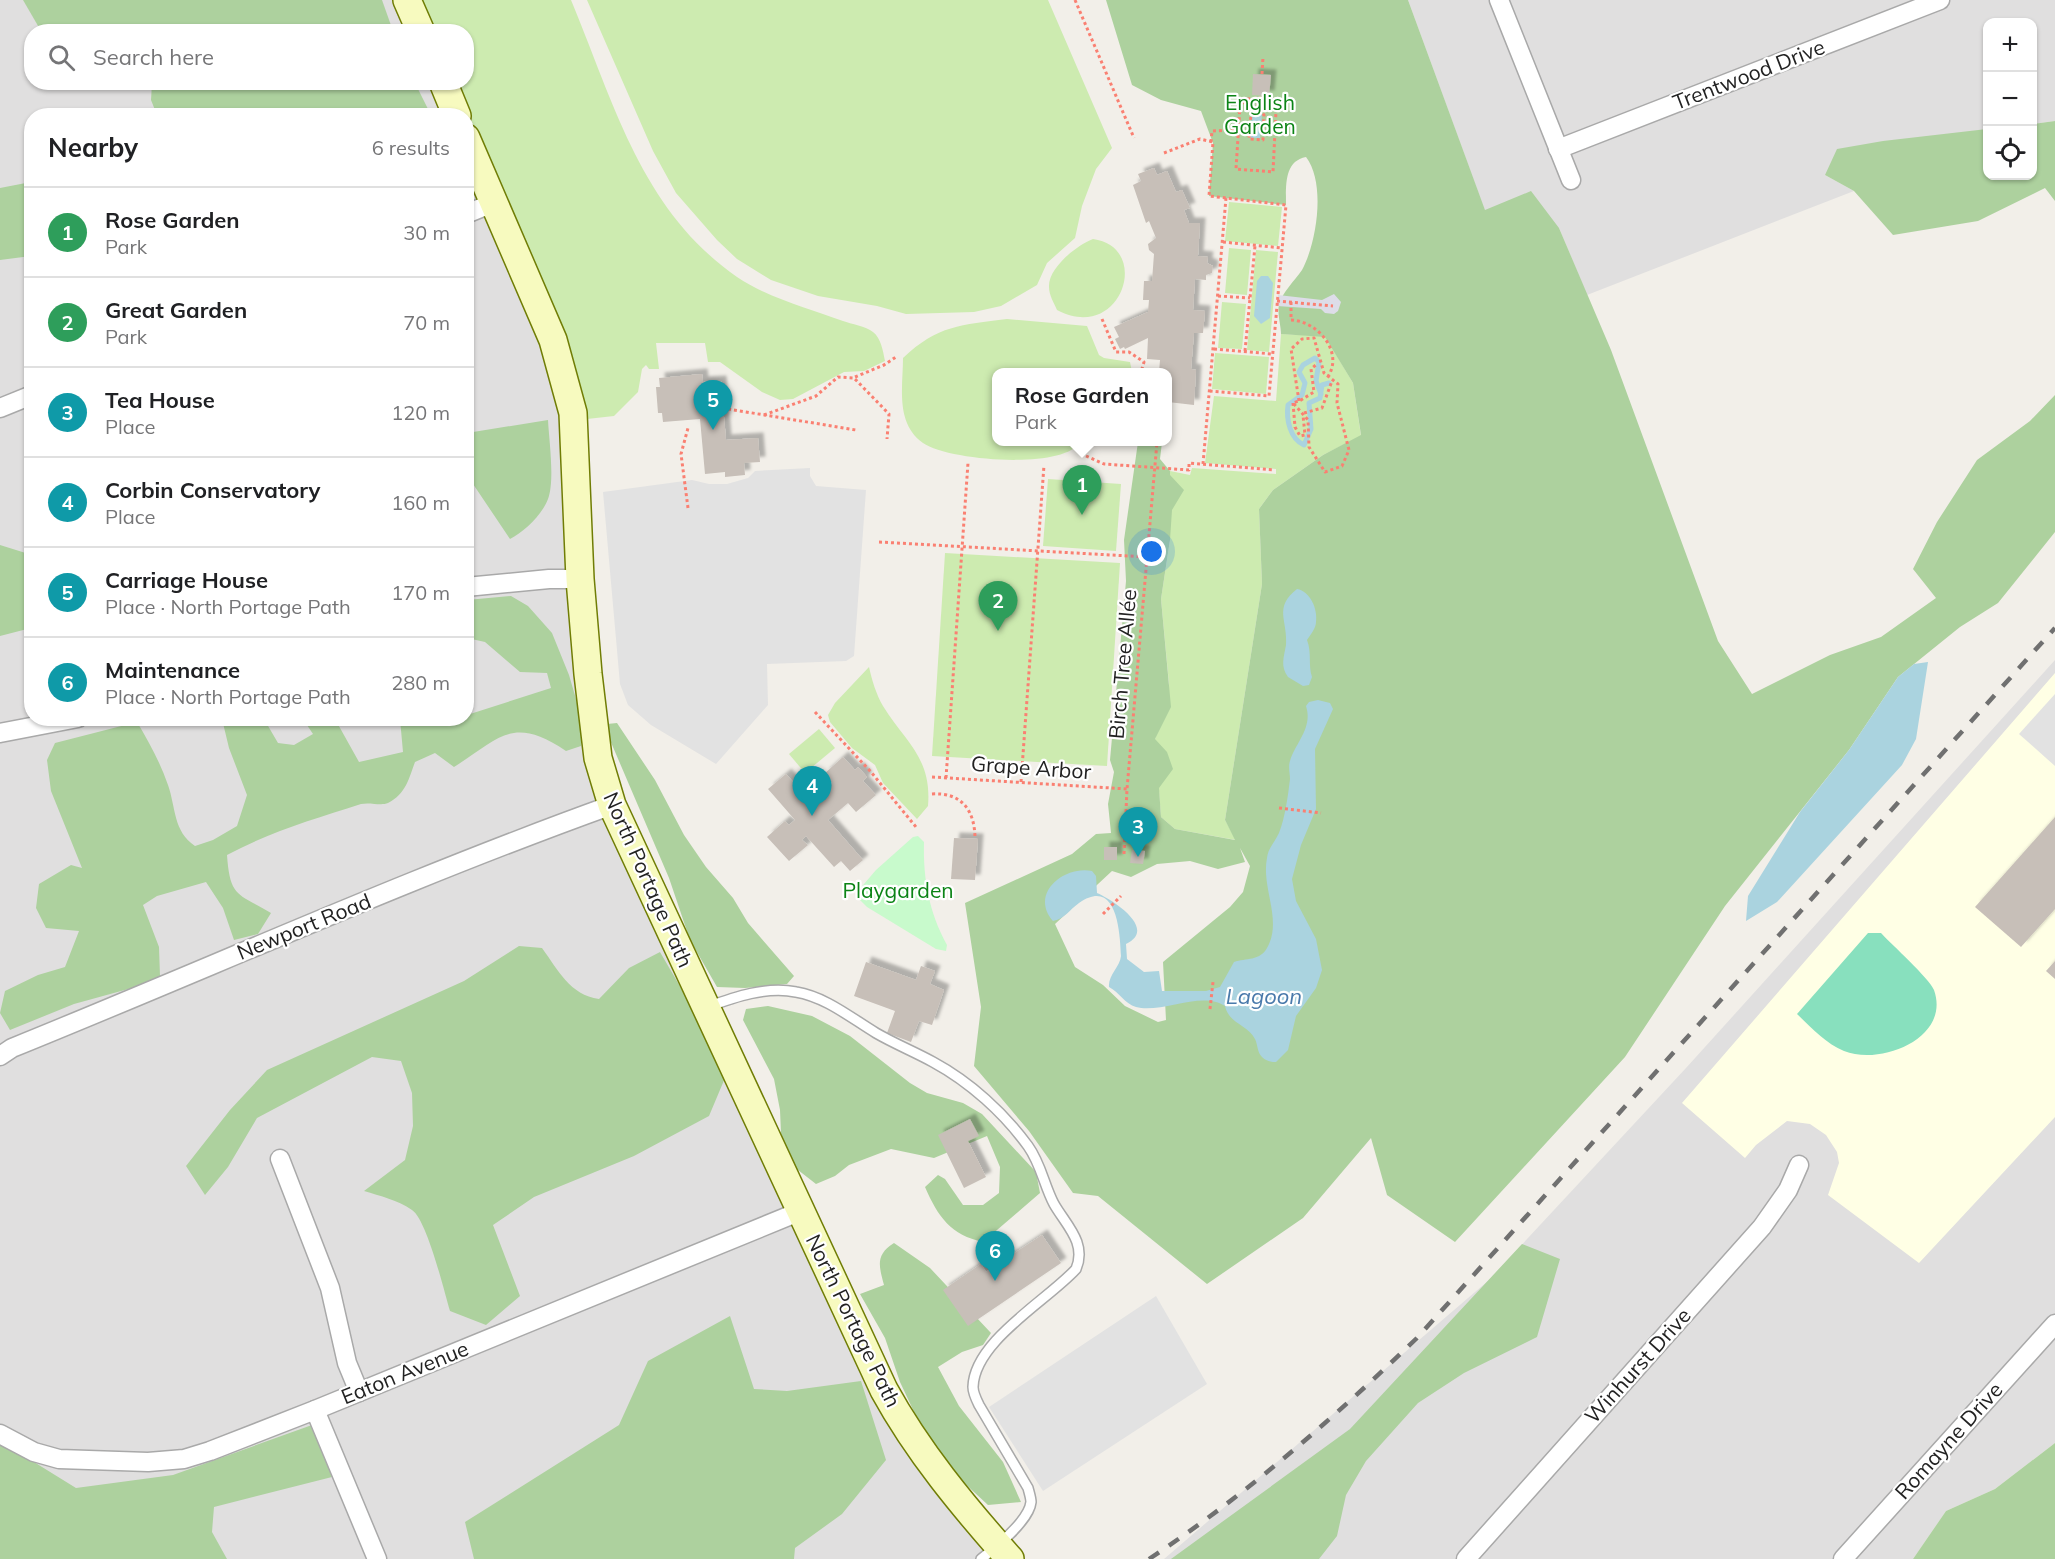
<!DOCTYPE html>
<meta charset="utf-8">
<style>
:root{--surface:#fff;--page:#f6f6f6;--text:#202124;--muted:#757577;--line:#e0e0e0;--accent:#d40000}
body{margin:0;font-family:Mulish,sans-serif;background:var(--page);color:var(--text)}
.controls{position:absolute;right:18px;top:18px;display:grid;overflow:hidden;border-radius:12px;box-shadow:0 2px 4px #0004}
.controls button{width:54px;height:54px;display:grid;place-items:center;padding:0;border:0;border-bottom:2px solid var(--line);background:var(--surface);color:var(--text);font:30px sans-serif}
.you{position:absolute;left:1152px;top:552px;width:21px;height:21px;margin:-15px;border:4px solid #fff;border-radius:50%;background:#1a73e8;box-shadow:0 0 0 9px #1a73e833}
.badge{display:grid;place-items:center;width:39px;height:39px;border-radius:50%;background:var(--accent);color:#fff;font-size:20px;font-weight:700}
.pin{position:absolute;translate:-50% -50px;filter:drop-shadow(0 2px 3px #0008)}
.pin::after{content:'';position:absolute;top:32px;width:21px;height:18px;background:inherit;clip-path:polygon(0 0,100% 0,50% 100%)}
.popup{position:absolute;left:992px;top:368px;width:180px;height:78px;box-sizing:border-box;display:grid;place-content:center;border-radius:12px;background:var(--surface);filter:drop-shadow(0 2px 4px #0005);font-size:20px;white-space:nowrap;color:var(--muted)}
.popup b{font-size:22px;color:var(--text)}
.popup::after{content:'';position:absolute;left:50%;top:100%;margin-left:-12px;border:12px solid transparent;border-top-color:var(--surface)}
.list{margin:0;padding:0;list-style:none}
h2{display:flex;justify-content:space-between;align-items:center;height:78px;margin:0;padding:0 24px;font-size:26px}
h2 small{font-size:20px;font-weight:400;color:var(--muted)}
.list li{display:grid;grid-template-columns:39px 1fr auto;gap:18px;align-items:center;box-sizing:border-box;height:90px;padding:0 24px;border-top:2px solid var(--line)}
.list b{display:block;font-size:22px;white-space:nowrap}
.list p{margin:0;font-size:20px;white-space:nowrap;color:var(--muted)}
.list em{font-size:20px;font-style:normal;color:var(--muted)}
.icon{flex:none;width:33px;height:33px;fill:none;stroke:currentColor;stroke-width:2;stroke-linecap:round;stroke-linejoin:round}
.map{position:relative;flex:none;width:2055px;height:1559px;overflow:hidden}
.search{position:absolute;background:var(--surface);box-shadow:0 2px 4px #0004;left:24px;top:24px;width:450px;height:66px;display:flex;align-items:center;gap:15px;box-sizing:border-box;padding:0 21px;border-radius:24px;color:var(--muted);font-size:22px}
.panel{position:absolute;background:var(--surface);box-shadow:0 2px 4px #0004;left:24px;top:108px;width:450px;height:618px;border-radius:24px}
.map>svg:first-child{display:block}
.residential{fill:#e0dfdf}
.education{fill:#ffffe5}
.grass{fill:#cdebb0}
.forest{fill:#add19e;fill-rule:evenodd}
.park{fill:#c8facc}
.pitch{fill:#88e0be}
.parking{fill:#e2e2e2}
.plaza{fill:#dddde8}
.water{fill:#aad3df}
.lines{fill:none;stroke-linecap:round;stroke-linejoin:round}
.stream{stroke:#aad3df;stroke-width:5}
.building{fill:#c7bfb8;filter:url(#shadow)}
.lane-casing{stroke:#a9a9a9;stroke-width:12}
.street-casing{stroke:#a9a9a9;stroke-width:21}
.secondary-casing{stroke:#707d05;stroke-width:30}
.path{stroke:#fa8072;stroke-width:3;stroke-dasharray:3 3;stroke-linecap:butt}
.lane{stroke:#fff;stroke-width:9}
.street{stroke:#fff;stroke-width:18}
.secondary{stroke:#f7fabf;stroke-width:27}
.rail{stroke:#707070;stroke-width:4.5;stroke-dasharray:12 12;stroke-linecap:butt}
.labels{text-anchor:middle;stroke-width:4.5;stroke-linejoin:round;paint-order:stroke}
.street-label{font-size:21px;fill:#222;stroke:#fff}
.park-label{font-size:21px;fill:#0c8416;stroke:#fff}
.water-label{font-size:22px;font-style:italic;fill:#4a7aab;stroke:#fff}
</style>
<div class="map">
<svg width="2055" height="1559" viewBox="0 0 2055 1559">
<defs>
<filter id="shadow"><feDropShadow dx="5.5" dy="-5.5" stdDeviation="1.5" flood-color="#0004"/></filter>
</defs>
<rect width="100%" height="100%" fill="#f2efe9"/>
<g class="residential">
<polygon points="0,0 407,0 421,31 32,32 32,82 443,83 457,115 32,116 32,718 466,718 467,138 553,340 598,758 856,1331 1010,1559 0,1559"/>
<polygon points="1408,0 2055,0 2055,121 2033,124 2032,22 1988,22 1987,130 1825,175 1854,191 1587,295 1559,228 1485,211"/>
<polygon points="2055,660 2055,1443 1995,1489 1946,1511 1913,1559 1164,1559 1489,1280 1686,1068"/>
</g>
<polygon class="education" points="2055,673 2055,1117 1919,1263 1828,1195 1839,1163 1837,1152 1826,1135 1810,1124 1787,1121 1756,1145 1745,1158 1682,1103"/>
<g class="grass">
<path d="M421,0H571C614,103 641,210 737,277C766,297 810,309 843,321C851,324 866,326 873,332C881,338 883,351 885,361L864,371L844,372L793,399L780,400L762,392L720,362H708L705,343H656L659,369H649L646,365L642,369L638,392L614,416L587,419L577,380L456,83L466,82V32L434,31Z"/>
<polygon points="587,0 1048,0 1112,148 1096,169 1082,206 1075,238 1047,263 1037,285 1001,306 974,312 906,314 877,306 818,296 771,280 737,259 717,240 676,193 653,151"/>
<polygon points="1229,202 1282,207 1278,246 1225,241"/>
<path d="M1093,239C1153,247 1121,344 1057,310C1054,303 1049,295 1049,287C1048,268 1077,245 1093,239Z"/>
<polygon points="1229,248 1251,250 1247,295 1225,293"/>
<polygon points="1256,250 1278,252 1269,352 1247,350"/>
<polygon points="1222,302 1246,304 1242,349 1218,348"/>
<path d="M1007,319L1087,326L1099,355L1104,358L1130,362L1132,372H996V442H1080C1064,470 949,461 923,443C895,423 903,387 903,358C938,325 961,325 1007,319Z"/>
<polygon points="1281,334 1325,336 1353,383 1361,436 1323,455 1273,490 1259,509 1262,584 1225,820 1236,840 1175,829 1161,817 1155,739 1169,684 1161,599 1170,540 1170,471 1190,475 1192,468 1276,474 1276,469 1205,463 1214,396 1276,401"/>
<polygon points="1215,353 1269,357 1266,394 1212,389"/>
<polygon points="1048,479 1121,484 1116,551 1043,546"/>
<polygon points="945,553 1120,563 1107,766 932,756"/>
<path d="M869,667C872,680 876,694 883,706C906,743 932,758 928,806L917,819L883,783L875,765L852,748L830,722L828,715L835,703Z"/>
<polygon points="819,729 835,748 805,773 789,754"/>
</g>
<g class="forest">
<polygon points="23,0 382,0 393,31 41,31"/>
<path d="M1106,0H1408L1485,210L1531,191L1559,228L1611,350L1718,641L1752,694L1830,655L1881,637L1936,598L1913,569L1937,522L1977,460L2030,421L2055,395V532L1998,603L1960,627L1898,677L1849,750L1725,906L1625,1057L1455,1242L1387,1195L1371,1138L1303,1218L1207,1284L1098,1196L1073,1193L1029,1131L974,1066L981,1007L965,903L1072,854L1096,834L1111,833L1108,804L1114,772L1110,760L1126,581L1124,540L1138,442H1162L1160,459L1170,471V475L1184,490L1172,510L1170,540L1161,599L1171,707L1155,739L1167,752L1173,769L1159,788L1161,817L1175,829L1235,840L1225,820L1262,584L1259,509L1273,490L1323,455L1361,435L1353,383L1325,337L1281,334C1281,326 1277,313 1279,305C1281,294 1295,280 1302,270C1317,242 1326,183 1306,157C1284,161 1286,186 1286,205L1209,196L1213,143L1201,111L1161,100L1132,85ZM1240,848L1250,866L1243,892L1230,907L1163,962L1166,1020L1158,1022L1125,1006L1103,985L1075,967L1055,924L1112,871L1131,877L1157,864L1190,861L1218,869L1245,862Z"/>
<polygon points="152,83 415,83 431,115 172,115 155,110 151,100"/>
<polygon points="2055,121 2055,201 2045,188 1978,221 1893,235 1854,191 1825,175 1837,149 1883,141 1987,129 1988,176 2032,176 2033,124"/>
<polygon points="31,182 31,256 0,260 0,188"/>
<path d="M548,420C549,440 555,480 548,499C542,515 524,532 510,539L471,481H467V433Z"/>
<polygon points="0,545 32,555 31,628 0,636"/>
<path d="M511,596L528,606L552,633L569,675L583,723L581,746L566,751C512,715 500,738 454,767L435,753L415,762C409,778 406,794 388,803C381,806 370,802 361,804C314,819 270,832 227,855C230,897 237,893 271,913L258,934L234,940L223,908L206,882L157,896L143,905L159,947L160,976L132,988L74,1004L10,1030L0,1013L5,991L38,975L65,967L79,931L46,928L36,908L39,884L71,865L82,868L51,791L47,760L55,743L137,722C149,742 160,762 168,785C176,808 173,831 195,846L213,840L237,826L247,795L229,748L222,719H264L278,743L294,745L313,734L303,719H335L359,762L403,752L400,719H438L448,721L466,718L467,715L551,688L547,673L520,672L485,642L467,638V600Z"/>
<polygon points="617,723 655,780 684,835 706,867 733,898 748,923 794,976 787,984 745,988 717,987 690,940 669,878 610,740 607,724"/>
<path d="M519,946L542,948C558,970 570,995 599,999L629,968L660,952L681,988L725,1078L709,1116L634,1156L534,1197L493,1225L520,1296L486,1325L450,1311C444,1291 427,1220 412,1210C398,1200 380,1196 364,1191L405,1160L413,1126L412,1093L401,1061L372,1057L257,1118L228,1167L205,1195L186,1166L230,1110L267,1070L464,981Z"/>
<path d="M768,1006L812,1016L850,1036L910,1083L927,1093L963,1103L982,1114L1036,1172L1040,1193L983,1242C951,1235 938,1217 925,1187L938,1175L945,1179L963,1205H983L999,1193L1000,1167L987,1136L934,1158L891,1149L849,1165L835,1176L816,1184L789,1163L781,1133L780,1110L774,1079L743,1020L746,1009Z"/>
<path d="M894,1243L930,1268L991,1333L983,1345L962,1352L938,1367L959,1406L1003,1462L1021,1502L988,1505L947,1467L915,1414L900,1382L885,1338L860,1294L884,1285C879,1266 875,1255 894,1243Z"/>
<polygon points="1522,1244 1560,1259 1537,1337 1464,1373 1418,1403 1366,1461 1346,1495 1337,1536 1319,1559 1171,1559 1350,1429"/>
<polygon points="730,1316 754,1389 787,1391 861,1381 886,1460 842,1514 795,1548 794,1559 474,1559 465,1522 619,1425 648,1361"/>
<polygon points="312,1425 332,1477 214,1507 212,1532 227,1559 0,1559 0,1441 76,1488 173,1475"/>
<polygon points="2055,1443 2055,1559 1913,1559 1946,1511 1995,1489"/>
</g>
<path class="park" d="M918,836L924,842C923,879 929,912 947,945L946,951L936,949L867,907L859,899L858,891L876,870L913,837Z"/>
<path class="pitch" d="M1868,933H1881C1892,945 1929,978 1934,990C1951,1038 1881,1066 1844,1051C1826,1044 1811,1027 1797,1014Z"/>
<g class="parking">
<polygon points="810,468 810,476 816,486 866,490 854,656 846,661 767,664 768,705 716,764 651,725 628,705 620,684 603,492 692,480 709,484 727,484 748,478 755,471"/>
<polygon points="2055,694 2055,766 2019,734"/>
<polygon points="1156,1296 1207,1384 1043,1491 989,1407"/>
</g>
<polygon class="plaza" points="1334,294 1341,302 1338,311 1334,314 1325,313 1321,309 1277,306 1278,295 1322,300"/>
<g class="water">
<polygon points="1256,111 1262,114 1260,138 1250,138 1252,114"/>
<polygon points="1261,276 1268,276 1273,283 1270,318 1261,324 1254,316 1257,281"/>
<path d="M1297,589C1310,591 1318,609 1316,622C1316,628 1311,634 1307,640C1312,653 1308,665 1312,677L1309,685L1303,686L1288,677C1280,666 1284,657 1286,645C1288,620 1273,608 1297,589Z"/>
<polygon points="1928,662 1916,739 1902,765 1777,902 1746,921 1748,896 1800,812 1849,750 1898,677 1914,664"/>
<path d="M1318,700L1330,703L1333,709L1315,749L1316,809L1301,845L1292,879L1296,901L1316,939L1322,970L1316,988L1296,1016L1288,1050L1276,1062C1271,1062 1266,1061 1262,1057C1257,1052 1258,1045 1255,1039C1247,1024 1229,1024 1225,1006C1202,990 1161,1014 1136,1007C1125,1004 1119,992 1109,987C1108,975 1120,967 1121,956C1120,935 1118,876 1079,903C1069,910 1066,918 1053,921C1029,894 1064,865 1092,871L1096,876L1097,893C1113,900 1158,929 1126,944L1127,959L1144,972L1159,971L1162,991H1206L1220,987L1234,962C1246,958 1260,961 1267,948C1283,920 1261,888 1267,858C1268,848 1275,842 1279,833C1285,818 1288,796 1290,779C1290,773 1288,767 1290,761C1296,742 1313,728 1306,706L1309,702Z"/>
</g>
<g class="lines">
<path class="stream" d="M1321,394L1316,381L1319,362L1315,358L1303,365L1299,372L1305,383L1302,395L1288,405C1286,419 1290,439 1304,445L1311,429L1309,403L1320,398L1322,385L1329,383"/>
</g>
<g class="building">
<polygon points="1253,74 1271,75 1269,96 1252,95"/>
<polygon points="1154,168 1157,175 1167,171 1176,192 1182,190 1190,208 1184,210 1189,223 1200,223 1198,256 1208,257 1207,263 1213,266 1212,273 1206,275 1206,280 1195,279 1193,310 1205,311 1203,333 1194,333 1191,369 1196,370 1194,405 1168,402 1168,372 1159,372 1160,360 1147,359 1148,338 1125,349 1124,347 1120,349 1115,339 1119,337 1114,327 1148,312 1149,300 1143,300 1144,281 1152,281 1154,254 1149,250 1148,244 1156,238 1149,221 1146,223 1133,185 1141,181 1138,174"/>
<polygon points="702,374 703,382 721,381 726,440 758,438 760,462 744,463 745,475 725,477 725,472 705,474 700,419 663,422 662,413 658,413 656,387 660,387 659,378"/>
<polygon points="843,757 855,770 858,767 867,777 863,781 876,795 856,812 848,803 828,820 863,860 850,871 841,861 834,867 806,836 802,840 808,845 789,861 767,837 785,821 789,825 795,820 768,789 786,774 811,802 832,783 824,774"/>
<polygon points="2055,817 2055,909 2021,947 1975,907"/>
<polygon points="954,838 978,839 975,880 951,879"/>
<rect x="1104" y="847" width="13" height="13"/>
<polygon points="1132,850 1145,851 1143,864 1130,863"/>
<polygon points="2055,961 2055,979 2046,971"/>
<polygon points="866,962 916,980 921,966 935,971 930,984 944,990 932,1025 919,1021 911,1042 887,1033 895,1011 854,996"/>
<polygon points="970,1119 979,1136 968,1141 986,1177 964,1188 938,1135"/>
<polygon points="1042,1235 1061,1263 968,1326 943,1290 981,1264 986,1272"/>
</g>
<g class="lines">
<g class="lane-casing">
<path id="lane" d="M707,1007C735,997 766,986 796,992C826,997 851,1018 876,1033C895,1044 915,1052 933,1062C970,1082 1004,1113 1028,1146C1041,1164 1044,1185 1054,1204C1066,1225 1087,1243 1076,1269C1048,1300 974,1341 973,1387C973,1393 976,1399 979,1405L1028,1488C1029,1492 1031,1498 1031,1502C1029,1521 995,1548 981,1559"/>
</g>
<g class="street-casing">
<g id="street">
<polyline points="1499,0 1571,180"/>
<polyline points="1558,149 1940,0"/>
<polyline points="466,214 493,203"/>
<polyline points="0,408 32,395"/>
<polyline points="466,587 549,579 580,579"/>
<polyline points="0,733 78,718"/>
<path d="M0,1056L12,1048C212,967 409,878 612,805"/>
<polyline points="280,1159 330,1288 347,1363 359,1392"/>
<polyline points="315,1410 377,1559"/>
<polyline points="0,1434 34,1452 59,1459 148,1462 184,1459 210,1451 315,1410 801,1211"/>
<polyline points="1466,1559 1762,1227 1788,1190 1799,1165"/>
<polyline points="1843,1559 2055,1324"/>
</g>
</g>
<g class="secondary-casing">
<g id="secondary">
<polyline points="407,0 421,32"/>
<polyline points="443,82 457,116"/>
<path d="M466,138L553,340L573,413L580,579L588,674L598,758L612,805L884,1390C918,1452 963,1506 1010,1559"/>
</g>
</g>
<g class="path">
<polyline points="1075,0 1134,138"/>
<polyline points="1262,74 1263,57"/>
<polygon points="1260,98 1271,105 1276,111 1273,172 1236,169 1240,106 1248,99"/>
<polyline points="1258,108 1251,114 1249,139 1263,140 1264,115 1258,108 1258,98"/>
<polyline points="1211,142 1212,131 1238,130"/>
<polyline points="1164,153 1200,139 1213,142 1209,196 1286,205 1269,396 1210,391"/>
<polyline points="1223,242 1282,248"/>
<polyline points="1218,296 1250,298"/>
<polyline points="1277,301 1333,306"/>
<path d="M1291,302V320C1318,321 1345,353 1327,378"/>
<polyline points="1102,319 1116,352 1129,352 1144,362 1141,372"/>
<polyline points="1214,349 1272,354"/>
<polyline points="1245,351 1255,246"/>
<polyline points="855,377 884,365 896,357"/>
<polyline points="1299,401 1291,349 1302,339 1314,338 1324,373 1338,384 1337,403 1349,450 1342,466 1325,472 1309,447 1308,420 1293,403 1301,400 1314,392 1311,369 1317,364"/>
<polyline points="1293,403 1295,427 1300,436 1305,435 1303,415"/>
<polyline points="728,409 856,430"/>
<polyline points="1304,413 1322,408 1332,381"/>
<polyline points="764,415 816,396 838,377 854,378 889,414 887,439"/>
<polyline points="1086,456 1104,464 1189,470 1189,463 1274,470"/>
<polyline points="1203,464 1226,198"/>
<polyline points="688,508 681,454 688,428"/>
<polyline points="879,542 1147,557"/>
<polyline points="815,712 871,772 916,827"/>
<polyline points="932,777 1127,789"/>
<polyline points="946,778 968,463"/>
<polyline points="1021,782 1044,465"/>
<path d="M932,794C962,792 975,811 975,839"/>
<polyline points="1279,808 1321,813"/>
<polyline points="1124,854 1127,789 1157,442"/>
<polyline points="1103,914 1121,896"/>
<polyline points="1210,1009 1213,982"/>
</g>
<use href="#lane" class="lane"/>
<use href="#street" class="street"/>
<use href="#secondary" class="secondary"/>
<path class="rail" d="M1149,1559C1246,1495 1334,1418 1417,1338L2055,628"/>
</g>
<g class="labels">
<g class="street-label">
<text transform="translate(1749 75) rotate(-21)" y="7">Trentwood Drive</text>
<text transform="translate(1123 664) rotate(-85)" y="7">Birch Tree Allée</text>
<text transform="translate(1031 768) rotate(4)" y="7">Grape Arbor</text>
<text transform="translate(648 880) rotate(66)" y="7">North Portage Path</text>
<text transform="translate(304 927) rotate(-22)" y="7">Newport Road</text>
<text transform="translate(853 1321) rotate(64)" y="7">North Portage Path</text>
<text transform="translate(1638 1366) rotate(-48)" y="7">Winhurst Drive</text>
<text transform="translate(405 1373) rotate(-22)" y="7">Eaton Avenue</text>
<text transform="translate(1949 1441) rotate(-48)" y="7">Romayne Drive</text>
</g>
<g class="park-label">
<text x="1260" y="110">English<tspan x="1260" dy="24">Garden</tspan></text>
<text x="898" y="898">Playgarden</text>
</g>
<g class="water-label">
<text x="1264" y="1004">Lagoon</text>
</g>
</g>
</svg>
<div class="controls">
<button>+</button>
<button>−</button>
<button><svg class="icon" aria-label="locate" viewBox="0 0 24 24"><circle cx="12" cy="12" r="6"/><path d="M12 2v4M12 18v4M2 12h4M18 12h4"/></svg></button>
</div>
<div class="you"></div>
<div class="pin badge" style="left:1082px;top:515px;background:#2e9e5b">1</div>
<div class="popup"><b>Rose Garden</b>Park</div>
<div class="pin badge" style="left:998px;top:631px;background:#2e9e5b">2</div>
<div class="pin badge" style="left:1138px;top:857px;background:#0f9aa8">3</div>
<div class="pin badge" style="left:812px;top:816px;background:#0f9aa8">4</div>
<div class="pin badge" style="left:713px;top:430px;background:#0f9aa8">5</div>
<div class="pin badge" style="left:995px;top:1281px;background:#0f9aa8">6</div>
<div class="search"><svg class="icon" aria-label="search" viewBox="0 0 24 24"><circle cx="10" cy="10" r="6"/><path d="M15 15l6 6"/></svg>Search here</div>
<section class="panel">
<h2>Nearby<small>6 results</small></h2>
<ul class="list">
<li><span class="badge" style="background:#2e9e5b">1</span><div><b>Rose Garden</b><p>Park</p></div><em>30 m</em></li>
<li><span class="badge" style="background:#2e9e5b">2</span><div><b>Great Garden</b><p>Park</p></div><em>70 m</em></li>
<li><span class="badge" style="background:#0f9aa8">3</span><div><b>Tea House</b><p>Place</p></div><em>120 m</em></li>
<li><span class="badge" style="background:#0f9aa8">4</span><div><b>Corbin Conservatory</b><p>Place</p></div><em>160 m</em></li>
<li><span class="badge" style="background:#0f9aa8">5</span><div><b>Carriage House</b><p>Place · North Portage Path</p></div><em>170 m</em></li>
<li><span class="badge" style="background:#0f9aa8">6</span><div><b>Maintenance</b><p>Place · North Portage Path</p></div><em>280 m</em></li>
</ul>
</section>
</div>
